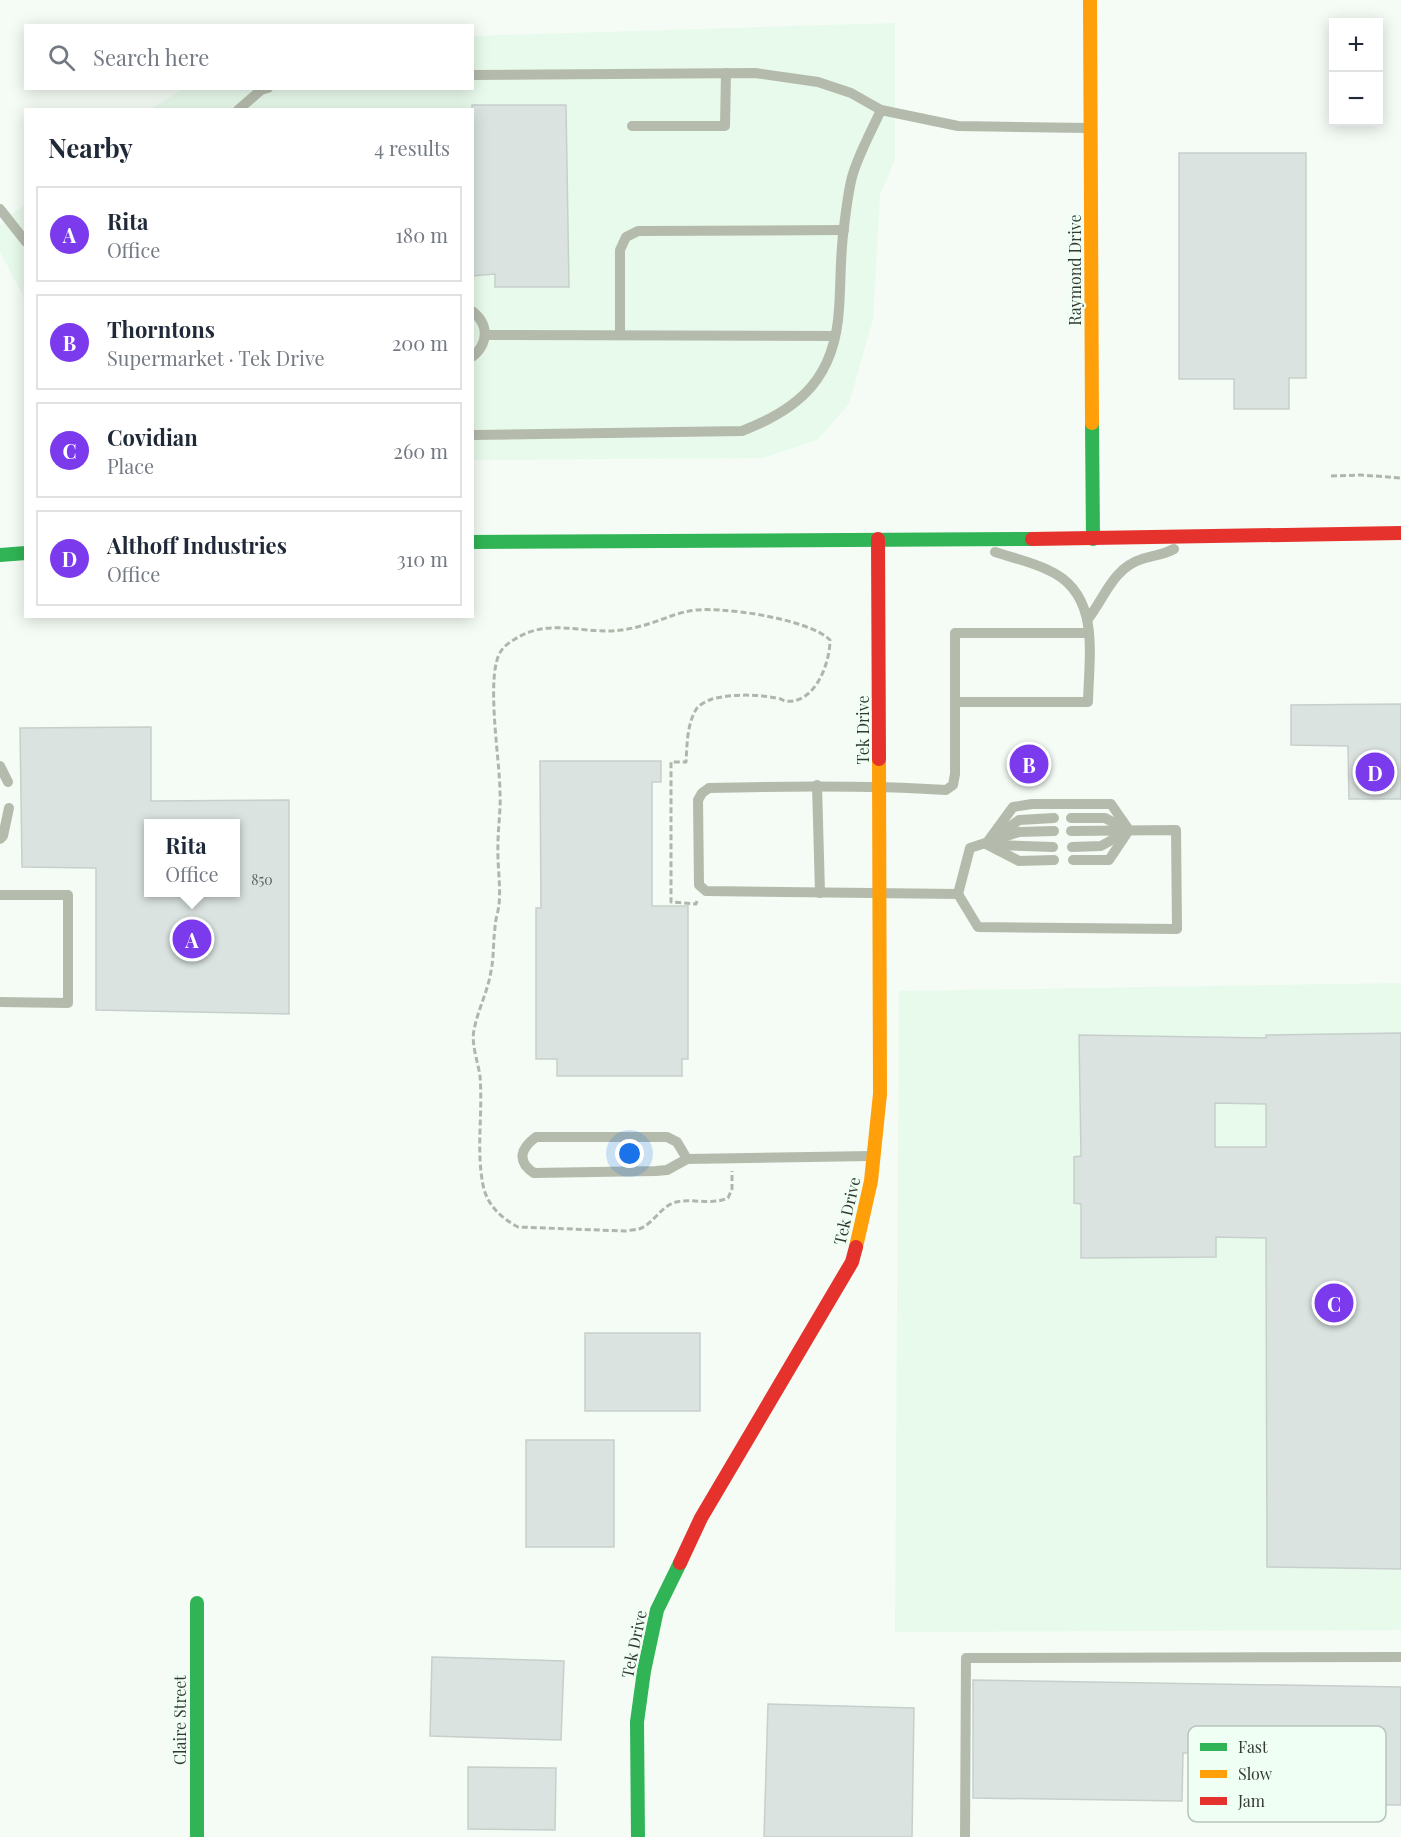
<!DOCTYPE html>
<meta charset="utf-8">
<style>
:root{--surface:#fff;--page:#f6f6f7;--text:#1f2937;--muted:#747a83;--line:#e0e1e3;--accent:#7c3aed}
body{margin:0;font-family:"Playfair Display",serif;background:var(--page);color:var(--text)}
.controls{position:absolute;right:18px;top:18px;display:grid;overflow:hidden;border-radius:0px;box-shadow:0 3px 15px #0003}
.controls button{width:54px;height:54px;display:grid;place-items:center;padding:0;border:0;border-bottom:2px solid var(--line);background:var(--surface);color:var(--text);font:30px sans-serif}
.you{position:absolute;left:630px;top:1154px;width:21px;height:21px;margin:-15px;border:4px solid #fff;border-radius:50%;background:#1a73e8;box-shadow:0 0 0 9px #1a73e833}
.badge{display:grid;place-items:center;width:39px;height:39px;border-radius:50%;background:var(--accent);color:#fff;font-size:20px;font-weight:700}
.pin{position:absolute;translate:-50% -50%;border:3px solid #fff;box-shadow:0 2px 6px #0006}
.popup{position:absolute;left:144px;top:819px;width:96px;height:78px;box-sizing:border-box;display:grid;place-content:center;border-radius:0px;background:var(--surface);filter:drop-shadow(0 2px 4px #0005);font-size:20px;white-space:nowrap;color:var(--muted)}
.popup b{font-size:22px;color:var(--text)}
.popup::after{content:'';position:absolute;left:50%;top:100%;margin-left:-12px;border:12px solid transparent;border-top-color:var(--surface)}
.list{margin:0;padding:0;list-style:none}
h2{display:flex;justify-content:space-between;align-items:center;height:78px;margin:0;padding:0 24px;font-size:26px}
h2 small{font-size:20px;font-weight:400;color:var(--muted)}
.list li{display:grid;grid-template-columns:39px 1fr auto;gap:18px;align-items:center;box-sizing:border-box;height:96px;margin:0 12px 12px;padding:0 12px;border:2px solid var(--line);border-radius:0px}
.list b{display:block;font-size:22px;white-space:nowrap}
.list p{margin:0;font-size:20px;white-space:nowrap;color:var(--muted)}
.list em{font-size:20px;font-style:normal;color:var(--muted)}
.icon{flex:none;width:33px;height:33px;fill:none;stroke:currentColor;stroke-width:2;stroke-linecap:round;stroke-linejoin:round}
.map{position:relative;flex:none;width:1401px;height:1837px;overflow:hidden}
.search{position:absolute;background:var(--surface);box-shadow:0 3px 15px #0003;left:24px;top:24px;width:450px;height:66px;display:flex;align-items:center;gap:15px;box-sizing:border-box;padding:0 21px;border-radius:0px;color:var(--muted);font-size:22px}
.panel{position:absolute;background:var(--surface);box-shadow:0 3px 15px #0003;left:24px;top:108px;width:450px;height:510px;border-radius:0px}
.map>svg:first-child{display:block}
.built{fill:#e8faec}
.building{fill:#dae3df;stroke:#c7cfcc;stroke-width:1.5;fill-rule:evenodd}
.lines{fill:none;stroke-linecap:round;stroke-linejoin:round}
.path{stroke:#b1b6ac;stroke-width:3;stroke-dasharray:6 3;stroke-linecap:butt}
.lane{stroke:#b5bbac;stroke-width:10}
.fast{stroke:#30b455;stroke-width:14}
.slow{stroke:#ff9f0a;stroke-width:14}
.jam{stroke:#e5322d;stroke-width:14}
.labels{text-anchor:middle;stroke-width:4.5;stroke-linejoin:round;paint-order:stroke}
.number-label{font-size:14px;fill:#5e6560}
.street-label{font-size:16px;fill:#323934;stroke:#f0fff3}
.key{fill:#f0fff3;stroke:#b7c4ba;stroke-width:1.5}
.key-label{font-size:16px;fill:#323934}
</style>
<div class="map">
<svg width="1401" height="1837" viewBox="0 0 1401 1837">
<rect width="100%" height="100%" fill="#f4fcf5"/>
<g class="built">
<polygon points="895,23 895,160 880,195 873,319 849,404 817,440 763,458 473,460 472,110 150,110 182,89 472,88 473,36"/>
<polygon points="25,204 25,299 0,252 0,225"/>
<polygon points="1401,983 1401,1630 895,1632 899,991"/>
</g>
<g class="building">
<polygon points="472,105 566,105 569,287 495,287 495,274 472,276"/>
<polygon points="1179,153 1306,153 1306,378 1289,378 1289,409 1234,409 1234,379 1179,379"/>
<polygon points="1401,704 1401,799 1349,799 1348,746 1291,745 1291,705"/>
<path d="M151,727V801L289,800V1014L96,1010V868L22,867L20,728ZM148,824H236V892H148Z"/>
<polygon points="540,761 661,761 661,782 652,782 652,906 688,906 688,1059 682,1059 682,1076 557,1076 557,1059 536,1059 536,908 541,908"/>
<path d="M1401,1033V1569L1267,1567L1266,1238L1216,1237V1257L1081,1258V1204L1074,1203V1157L1081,1156L1079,1035L1266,1038V1035ZM1215,1103L1266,1104V1147H1215Z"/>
<rect x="585" y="1333" width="115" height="78"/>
<rect x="526" y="1440" width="88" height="107"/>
<polygon points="432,1657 564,1661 561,1740 430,1736"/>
<polygon points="973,1680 1401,1687 1401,1805 1228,1803 1229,1753 1183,1753 1182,1801 973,1798"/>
<polygon points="768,1704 914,1708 912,1837 764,1837"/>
<polygon points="468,1767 556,1768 555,1830 468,1829"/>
</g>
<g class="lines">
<g class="path">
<polyline points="1331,476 1361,475 1401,478"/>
<path d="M697,901L696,904L671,902V762H686C687,745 687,723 697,708C700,704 707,701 712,699C732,694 756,694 776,698C780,698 782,700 785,701C815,705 830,663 830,640C810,619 718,605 689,611C683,612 677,614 671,616C655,622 638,628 621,630C583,635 550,617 515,639C510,642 504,646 501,651C485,674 500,761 500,792C501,809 498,826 498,844C497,864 501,885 499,905C498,913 495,920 495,928C493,942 494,957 491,971C488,991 478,1009 474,1030C471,1044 478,1062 480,1076C483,1112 476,1149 483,1185C487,1205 501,1218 518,1227L625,1231C629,1230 635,1230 639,1229C653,1224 659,1209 673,1203C690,1197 710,1206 728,1198L732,1189V1171"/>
</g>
<g class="lane">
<polyline points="472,75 755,73 818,82 851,93 881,110"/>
<polyline points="238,110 261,90 268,88"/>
<polyline points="632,126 725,126 726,73"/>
<polyline points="0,209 26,242"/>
<path d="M472,311C489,324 489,343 472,357"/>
<polyline points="486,335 835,336"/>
<polyline points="620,335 620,250 626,237 638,231 844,230"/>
<path d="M472,435L742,431C802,408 835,376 839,309C841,282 840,254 844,227C846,210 848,193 852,177C858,155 871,132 881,110L958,126L1088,128"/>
<path d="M995,552C1013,558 1032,562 1048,570C1101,593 1089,654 1088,702H955V633H1089"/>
<path d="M1088,619C1105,597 1113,568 1142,559C1153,555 1163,555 1174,549"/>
<path d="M955,702V774L953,785L946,790C867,785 789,786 709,788L702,793L698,800L699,885L706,891L958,894L978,927L1177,929L1176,830L1071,831"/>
<polyline points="0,766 8,782"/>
<polyline points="817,785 820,893"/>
<polyline points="1071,818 1105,818 1126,829"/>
<polyline points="996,837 1019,820 1054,818"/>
<polyline points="0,839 3,836 9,808"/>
<polyline points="986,844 1013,807 1032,804 1111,804 1129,830"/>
<polyline points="986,844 1019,861 1054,860"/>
<polyline points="993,845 1053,847"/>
<polyline points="1072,847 1101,846 1126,832"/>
<polyline points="1073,860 1109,860 1129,830"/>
<polyline points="958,894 970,848 1019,832 1054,831"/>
<polyline points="0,895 68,895 68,1003 0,1002"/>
<path d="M687,1159L677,1142L667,1137H536C521,1148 516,1161 534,1173L656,1171L667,1170L687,1159L871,1156"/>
<polyline points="965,1837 966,1658 1401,1657"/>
</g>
<g class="fast">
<polyline points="1092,423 1093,539"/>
<polyline points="472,542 1032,539"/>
<polyline points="0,555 26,553"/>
<polyline points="197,1603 197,1837"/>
<polyline points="638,1837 637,1722 644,1671 657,1610 680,1563"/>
</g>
<g class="slow">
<polyline points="1090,0 1092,423"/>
<polyline points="856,1247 871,1181 880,1094 879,759"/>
</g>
<g class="jam">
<polyline points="878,539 879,759"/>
<polyline points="1032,539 1401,533"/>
<polyline points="680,1563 701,1518 852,1262 856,1247"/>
</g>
</g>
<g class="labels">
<g class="number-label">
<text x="262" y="885">850</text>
</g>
<g class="street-label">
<text transform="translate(1075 270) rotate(-90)" y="6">Raymond Drive</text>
<text transform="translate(863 730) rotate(-90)" y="6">Tek Drive</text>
<text transform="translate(847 1211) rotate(-77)" y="6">Tek Drive</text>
<text transform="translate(634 1644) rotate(-78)" y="6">Tek Drive</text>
<text transform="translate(180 1720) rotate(-90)" y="6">Claire Street</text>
</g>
</g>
<rect x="1188" y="1726" width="198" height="96" rx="9" class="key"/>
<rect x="1200" y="1743" width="27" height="8" fill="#30b455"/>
<rect x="1200" y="1770" width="27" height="8" fill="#ff9f0a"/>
<rect x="1200" y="1797" width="27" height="8" fill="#e5322d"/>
<g class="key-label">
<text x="1238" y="1753">Fast</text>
<text x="1238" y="1780">Slow</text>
<text x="1238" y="1807">Jam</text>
</g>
</svg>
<div class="controls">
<button>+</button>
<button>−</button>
</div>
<div class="you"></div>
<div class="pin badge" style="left:192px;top:939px">A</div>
<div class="popup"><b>Rita</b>Office</div>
<div class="pin badge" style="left:1029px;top:764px">B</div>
<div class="pin badge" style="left:1334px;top:1303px">C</div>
<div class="pin badge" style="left:1375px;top:772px">D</div>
<div class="search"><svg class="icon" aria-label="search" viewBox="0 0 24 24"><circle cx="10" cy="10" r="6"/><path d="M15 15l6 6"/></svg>Search here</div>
<section class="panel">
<h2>Nearby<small>4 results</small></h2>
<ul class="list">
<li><span class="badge">A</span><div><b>Rita</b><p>Office</p></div><em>180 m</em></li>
<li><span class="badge">B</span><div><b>Thorntons</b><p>Supermarket · Tek Drive</p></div><em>200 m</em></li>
<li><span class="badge">C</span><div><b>Covidian</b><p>Place</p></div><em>260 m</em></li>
<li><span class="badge">D</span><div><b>Althoff Industries</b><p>Office</p></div><em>310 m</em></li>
</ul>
</section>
</div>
